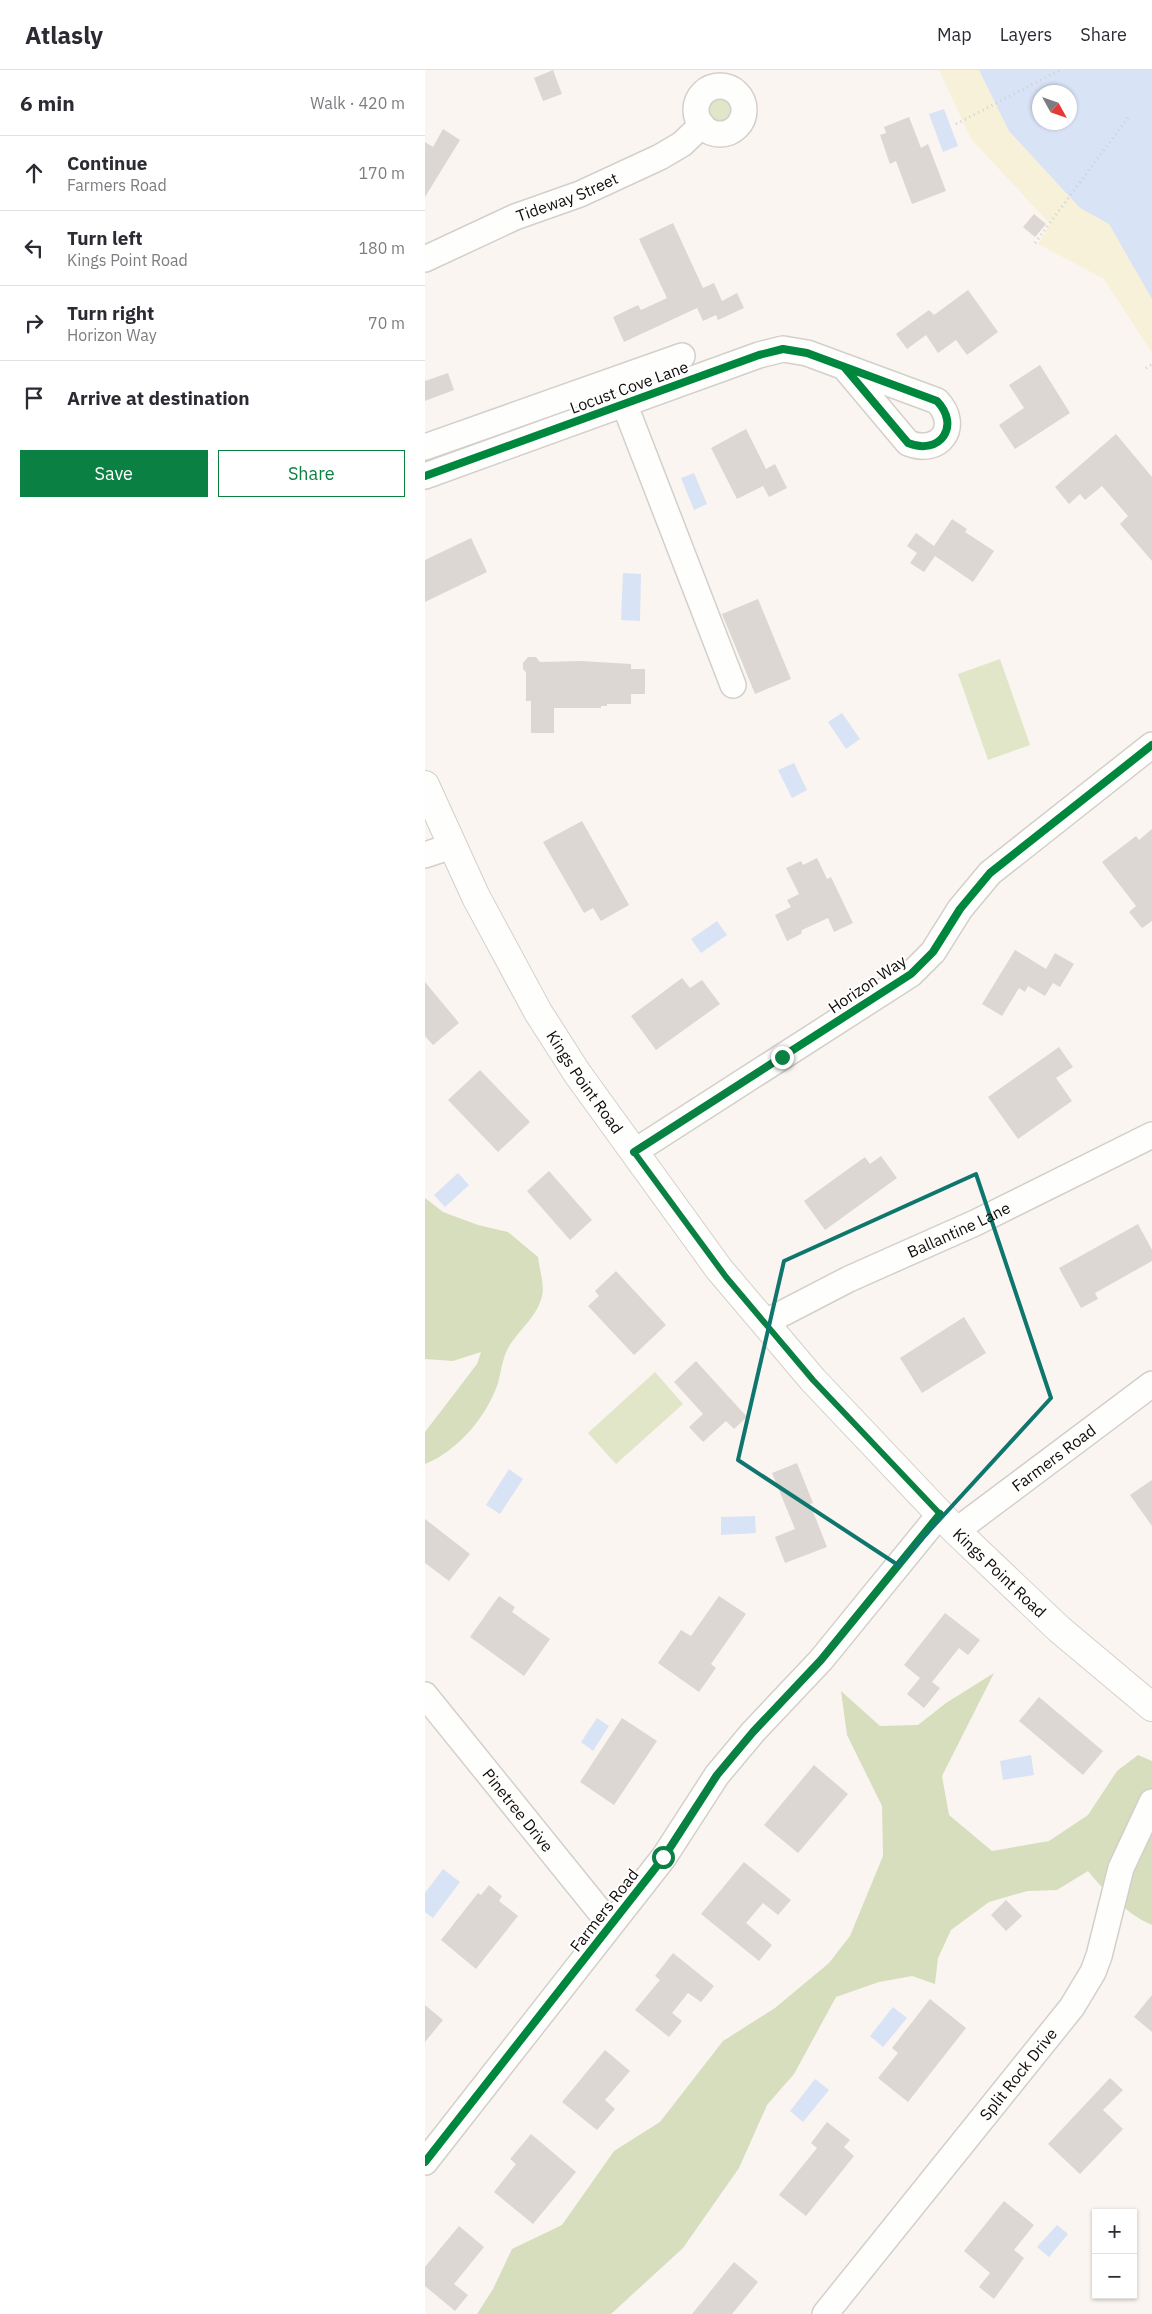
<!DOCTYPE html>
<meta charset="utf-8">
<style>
:root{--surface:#fff;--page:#f7f7f7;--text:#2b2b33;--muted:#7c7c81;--line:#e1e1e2;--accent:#0b8043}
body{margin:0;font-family:"IBM Plex Sans",sans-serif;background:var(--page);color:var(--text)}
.controls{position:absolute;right:15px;bottom:15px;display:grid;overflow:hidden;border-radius:0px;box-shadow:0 1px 4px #0004}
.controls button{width:45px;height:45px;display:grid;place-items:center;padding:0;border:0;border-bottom:1px solid var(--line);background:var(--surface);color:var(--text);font:25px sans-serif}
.compass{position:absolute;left:607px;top:15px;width:45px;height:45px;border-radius:50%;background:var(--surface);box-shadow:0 1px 4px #0004;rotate:130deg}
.stop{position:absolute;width:15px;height:15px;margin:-11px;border:4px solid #0b8043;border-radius:50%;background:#fff}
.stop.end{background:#0b8043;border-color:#fff;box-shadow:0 1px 5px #0008}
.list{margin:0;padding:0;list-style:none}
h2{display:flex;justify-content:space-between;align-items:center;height:65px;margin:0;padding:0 20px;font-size:21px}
h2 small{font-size:16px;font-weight:400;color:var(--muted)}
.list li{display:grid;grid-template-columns:32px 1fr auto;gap:15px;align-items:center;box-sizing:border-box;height:75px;padding:0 20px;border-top:1px solid var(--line)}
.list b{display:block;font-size:19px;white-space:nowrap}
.list p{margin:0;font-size:16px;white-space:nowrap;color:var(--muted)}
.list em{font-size:16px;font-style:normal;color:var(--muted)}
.actions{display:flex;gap:10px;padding:15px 20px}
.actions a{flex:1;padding:11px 0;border:1px solid var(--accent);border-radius:0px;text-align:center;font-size:18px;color:var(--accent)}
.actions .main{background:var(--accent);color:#fff}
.icon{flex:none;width:28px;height:28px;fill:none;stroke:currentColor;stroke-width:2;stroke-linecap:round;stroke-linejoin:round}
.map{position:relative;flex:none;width:727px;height:2244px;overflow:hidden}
header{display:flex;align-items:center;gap:30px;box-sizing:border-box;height:70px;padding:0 25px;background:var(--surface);border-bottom:1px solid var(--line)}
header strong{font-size:24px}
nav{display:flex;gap:28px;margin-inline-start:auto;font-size:18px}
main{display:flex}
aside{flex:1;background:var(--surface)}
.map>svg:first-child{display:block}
.green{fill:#e0e6c7}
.forest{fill:#d7debe}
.sand{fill:#f8f1d9;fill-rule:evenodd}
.water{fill:#d9e3f6;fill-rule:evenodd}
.building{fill:#dcd7d3}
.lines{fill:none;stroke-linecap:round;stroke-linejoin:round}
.minor-casing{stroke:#d4cfcb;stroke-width:28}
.major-casing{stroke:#d4cfcb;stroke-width:30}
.path{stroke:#d1d0cf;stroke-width:3;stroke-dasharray:1 4;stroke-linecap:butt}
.minor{stroke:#fefefd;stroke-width:25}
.major{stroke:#fefefd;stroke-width:28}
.cycleway-casing{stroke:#fff;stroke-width:11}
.cycleway{stroke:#00873e;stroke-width:8}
.route{stroke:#0b8043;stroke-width:6}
.marked{fill:none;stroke:#0f766e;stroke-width:4;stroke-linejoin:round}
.labels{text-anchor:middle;stroke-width:4;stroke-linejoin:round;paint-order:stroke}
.street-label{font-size:16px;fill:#100c09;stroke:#fff}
</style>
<header>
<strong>Atlasly</strong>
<nav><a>Map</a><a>Layers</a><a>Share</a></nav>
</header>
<main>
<aside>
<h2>6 min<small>Walk · 420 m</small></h2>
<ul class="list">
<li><svg class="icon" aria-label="ahead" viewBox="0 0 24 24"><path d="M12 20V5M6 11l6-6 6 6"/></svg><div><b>Continue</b><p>Farmers Road</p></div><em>170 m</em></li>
<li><svg class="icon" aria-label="left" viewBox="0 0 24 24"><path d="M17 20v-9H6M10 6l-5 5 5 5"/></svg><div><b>Turn left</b><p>Kings Point Road</p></div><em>180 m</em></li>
<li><svg class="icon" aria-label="right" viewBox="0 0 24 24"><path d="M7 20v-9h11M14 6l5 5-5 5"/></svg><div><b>Turn right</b><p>Horizon Way</p></div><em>70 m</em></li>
<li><svg class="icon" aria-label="arrive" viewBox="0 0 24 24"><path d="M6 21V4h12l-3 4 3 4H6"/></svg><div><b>Arrive at destination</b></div></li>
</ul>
<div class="actions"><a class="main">Save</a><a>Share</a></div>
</aside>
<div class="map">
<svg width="727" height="2244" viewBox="0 0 727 2244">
<rect width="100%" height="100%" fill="#faf5f0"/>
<g class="green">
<circle cx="296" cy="40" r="16"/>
<polygon points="575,589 605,675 563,690 533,604"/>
<polygon points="230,1302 258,1334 191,1394 163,1363"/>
</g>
<g class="forest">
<path d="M0,1128L18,1142L53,1155L83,1162L113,1187C114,1198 120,1215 117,1226C112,1248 92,1261 82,1280C77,1291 76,1302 73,1313C62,1346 33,1381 0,1394V1362L52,1294L56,1282L28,1291L0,1289Z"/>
<path d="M569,1603L517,1706L524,1745L567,1781L624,1771L663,1745L692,1701L713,1685L727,1691V1855C702,1844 680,1822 663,1801L632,1820L602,1821L564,1832L526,1860L513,1888L510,1914L487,1906L454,1912L411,1927L369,2004L342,2035L314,2098L258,2178L186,2244H52L68,2219L87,2179L137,2155L189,2081L235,2052L298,1971L350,1938L404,1893L425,1866L458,1786L457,1736L422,1665L416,1621L455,1656L493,1655L521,1633Z"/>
</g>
<path class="sand" d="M514,0H640L727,86V283L679,209L613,174L625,154L546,69ZM614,22H644V52H614Z"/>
<g class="water">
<path d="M554,0H727V229L684,154L655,138L584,61ZM614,22H644V52H614Z"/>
<polygon points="519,39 533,76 518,82 504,44"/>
<polygon points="269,403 282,434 269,440 256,408"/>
<polygon points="198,503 216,504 215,551 196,550"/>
<polygon points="417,643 435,669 421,679 403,652"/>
<polygon points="369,693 382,720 367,728 353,700"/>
<polygon points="292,851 302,865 276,883 266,869"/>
<polygon points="33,1103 44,1115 20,1137 9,1125"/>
<polygon points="84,1399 98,1409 75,1444 61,1435"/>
<polygon points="330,1446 331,1463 296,1465 296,1447"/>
<polygon points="172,1648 184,1656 168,1681 156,1672"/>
<polygon points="606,1685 609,1705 578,1710 575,1691"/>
<polygon points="18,1799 35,1812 8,1848 0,1842 0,1823"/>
<polygon points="468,1937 482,1948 458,1977 445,1966"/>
<polygon points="390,2009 404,2020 378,2052 365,2041"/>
<polygon points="632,2155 643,2164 624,2187 612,2177"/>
</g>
<g class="building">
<polygon points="128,0 137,24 118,31 109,8"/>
<polygon points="484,47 496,78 503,74 521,121 487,134 471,91 465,94 455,65 461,63 459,57"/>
<polygon points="18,59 35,70 0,127 0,72 8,77"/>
<polygon points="609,144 621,154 610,167 598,157"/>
<polygon points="248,153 278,218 289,213 297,231 312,223 319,238 293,250 291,245 278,251 272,238 199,272 188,247 213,235 216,240 242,228 214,169"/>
<polygon points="543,220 573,262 542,285 531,270 513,283 501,265 482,279 471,264 504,240 509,245"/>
<polygon points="615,295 645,343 590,379 574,355 599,338 584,315"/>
<polygon points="23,303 29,320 0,331 0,311"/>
<polygon points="321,359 341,399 350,394 362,418 344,427 338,416 312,429 286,378"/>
<polygon points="691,364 727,407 727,491 695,454 703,446 677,416 660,430 655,424 644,434 630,417"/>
<polygon points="527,449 542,459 540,462 569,481 548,512 510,486 499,502 485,493 492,483 482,476 491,463 509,476"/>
<polygon points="46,468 62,502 0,532 0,490"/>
<polygon points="333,529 366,609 330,624 297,544"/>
<polygon points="103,587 111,587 115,592 156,591 206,594 206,599 220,599 220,624 206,624 206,634 182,634 182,636 176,636 176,638 129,638 129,663 106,663 106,631 101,631 101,602 98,599 98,593"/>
<polygon points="157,751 204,835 176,851 168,838 159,843 118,772"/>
<polygon points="727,759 727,851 717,858 704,842 711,836 677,792 711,766 714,770"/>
<polygon points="392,788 402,809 406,807 428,853 409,862 403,848 377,860 376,864 362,871 350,845 366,837 362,830 374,824 361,798 376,791 378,795"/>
<polygon points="590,880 621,899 630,883 649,894 635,917 628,913 620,926 603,916 600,922 594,918 577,946 557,934"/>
<polygon points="257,908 265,918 277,910 295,934 231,980 206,946"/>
<polygon points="0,912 34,953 8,975 0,966"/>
<polygon points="634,977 648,997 631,1008 647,1031 593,1069 563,1027"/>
<polygon points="55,1000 105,1052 73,1082 23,1030"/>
<polygon points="456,1086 472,1108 400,1160 379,1131 440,1087 445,1094"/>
<polygon points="124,1101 167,1150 145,1170 102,1121"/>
<polygon points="713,1154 727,1180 727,1191 670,1223 673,1229 656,1238 634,1198"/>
<polygon points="191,1201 241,1255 209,1285 163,1236 174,1226 170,1221"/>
<polygon points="539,1247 561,1283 497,1323 475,1288"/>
<polygon points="271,1291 322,1347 309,1359 301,1351 278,1372 264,1357 278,1344 249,1312"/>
<polygon points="372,1393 388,1433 385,1434 402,1477 360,1493 350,1467 370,1459 347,1403"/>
<polygon points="727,1410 727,1456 705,1425"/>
<polygon points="0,1449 45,1484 24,1511 0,1493"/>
<polygon points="74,1526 90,1537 87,1542 125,1569 99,1606 45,1567"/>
<polygon points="294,1526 321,1544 286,1594 291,1598 274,1622 233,1593 256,1560 266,1566"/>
<polygon points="520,1543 555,1570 543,1585 534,1578 507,1612 515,1618 499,1638 482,1624 495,1608 479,1595"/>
<polygon points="614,1627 678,1681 658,1705 594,1651"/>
<polygon points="197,1648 232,1671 189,1735 155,1712"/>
<polygon points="389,1695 423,1724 373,1783 339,1755"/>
<polygon points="319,1792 366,1830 353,1845 338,1833 321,1853 347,1875 334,1891 276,1844"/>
<polygon points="64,1815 77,1826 74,1831 93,1846 51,1899 16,1870 53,1823 56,1825"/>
<polygon points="581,1830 597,1846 581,1861 566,1845"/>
<polygon points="248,1883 289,1916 276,1932 263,1923 247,1943 257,1951 244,1967 210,1940 235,1910 230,1906"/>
<polygon points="727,1925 727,1962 709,1947"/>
<polygon points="505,1929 541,1958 483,2032 453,2008 473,1983 467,1978"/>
<polygon points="0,1935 18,1950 0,1972"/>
<polygon points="180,1980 205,2001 180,2030 190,2039 172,2060 137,2032"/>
<polygon points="685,2008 698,2020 678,2040 698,2059 655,2104 623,2074"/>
<polygon points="402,2052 425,2070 419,2077 429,2086 381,2146 354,2125 392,2078 386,2073"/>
<polygon points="106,2064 151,2102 108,2154 69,2122 91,2094 85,2089"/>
<polygon points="579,2131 609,2155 589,2180 599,2188 569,2229 554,2217 565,2203 539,2181"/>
<polygon points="34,2156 59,2177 29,2214 43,2225 30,2241 0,2216 0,2197"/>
<polygon points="309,2192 333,2212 307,2244 267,2244"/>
</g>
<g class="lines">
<g class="minor-casing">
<g id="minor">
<circle cx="295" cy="40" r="24"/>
<path id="s1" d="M0,189L90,147L155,124L235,87L257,74L277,55"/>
<polyline points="199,333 308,615"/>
<polyline points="0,377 257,286"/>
<path d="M0,406L334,285L358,279L382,283L512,331C536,356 515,386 483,373L420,298"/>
<polyline points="0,785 27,776"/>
<polyline points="209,1082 486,904 508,882 535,839 565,803 727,675"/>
<path id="s2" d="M339,1253L424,1209L550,1153L727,1065"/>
<path id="s3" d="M531,1461L727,1314"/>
<path id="s4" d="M0,1625L185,1854"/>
<polyline points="0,2092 239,1787 292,1705 328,1662 396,1590 515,1444"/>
<path id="s5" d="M400,2244L647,1937L668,1902L674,1886L696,1798L727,1732"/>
</g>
</g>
<g class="major-casing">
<g id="major">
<path id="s6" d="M0,715L51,827L113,942L152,1003L294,1199L388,1310L531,1461L634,1559L727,1637"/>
</g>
</g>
<g class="path">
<polyline points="531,54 635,0"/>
<polyline points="610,173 705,45"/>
<polyline points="721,298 727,294"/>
</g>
<use href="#minor" class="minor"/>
<use href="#major" class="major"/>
<g class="cycleway-casing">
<g id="cycleway">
<path d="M0,406L334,285L358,279L382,283L512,331C536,356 515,386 483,373L420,298"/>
<polyline points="209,1082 486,904 508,882 535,839 565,803 727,675"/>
<polyline points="0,2092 239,1787 292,1705 328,1662 396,1590 515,1444"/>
</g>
</g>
<use href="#cycleway" class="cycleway"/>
</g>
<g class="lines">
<polyline class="route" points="238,1787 292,1705 328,1662 396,1590 515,1444 388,1310 301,1207 209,1082 357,987"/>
</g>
<path class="marked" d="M551,1104L626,1328L473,1495L313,1390L359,1191Z"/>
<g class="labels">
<g class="street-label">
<text dy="6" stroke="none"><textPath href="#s1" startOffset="155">Tideway Street</textPath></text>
<text transform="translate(204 317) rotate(-20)" y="6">Locust Cove Lane</text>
<text transform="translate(442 914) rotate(-34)" y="6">Horizon Way</text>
<text dy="6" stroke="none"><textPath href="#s6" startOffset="338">Kings Point Road</textPath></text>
<text dy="6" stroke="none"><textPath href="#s2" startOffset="216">Ballantine Lane</textPath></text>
<text dy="6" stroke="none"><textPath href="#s3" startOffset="122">Farmers Road</textPath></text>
<text dy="6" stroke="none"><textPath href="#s6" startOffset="982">Kings Point Road</textPath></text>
<text dy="6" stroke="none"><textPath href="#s4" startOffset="148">Pinetree Drive</textPath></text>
<text transform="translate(179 1840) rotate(-52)" y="6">Farmers Road</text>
<text dy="6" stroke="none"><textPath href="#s5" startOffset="308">Split Rock Drive</textPath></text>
</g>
</g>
</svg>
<div class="controls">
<button>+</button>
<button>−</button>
</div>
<svg class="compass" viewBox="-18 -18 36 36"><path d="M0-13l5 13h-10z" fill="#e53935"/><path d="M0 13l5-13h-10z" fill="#7c7c81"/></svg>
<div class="stop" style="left:238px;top:1787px"></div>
<div class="stop end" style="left:357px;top:987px"></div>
</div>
</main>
